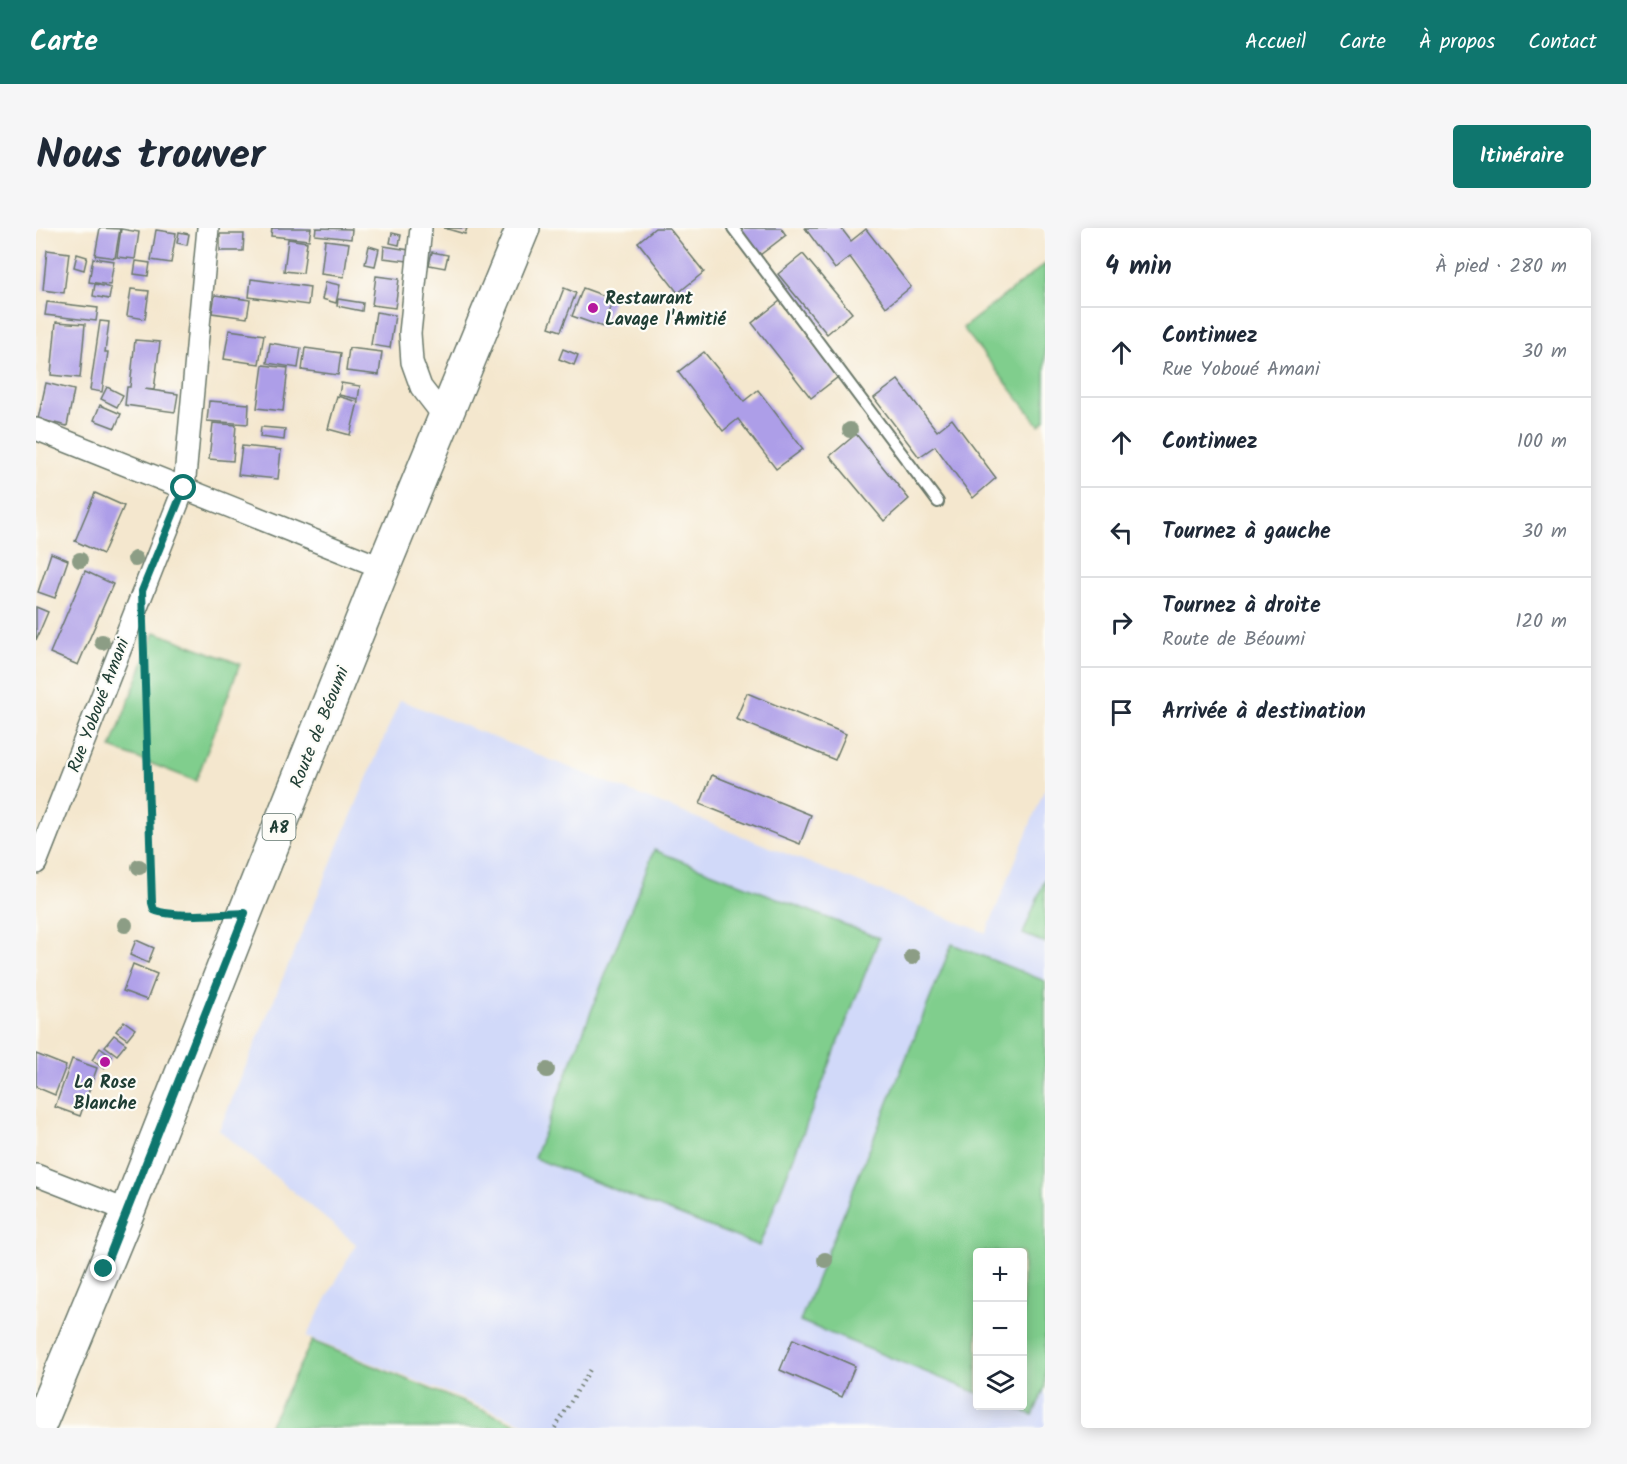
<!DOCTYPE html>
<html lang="fr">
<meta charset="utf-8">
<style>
:root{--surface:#fff;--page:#f6f6f7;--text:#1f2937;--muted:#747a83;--line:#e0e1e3;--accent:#0f766e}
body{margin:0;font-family:Kalam,sans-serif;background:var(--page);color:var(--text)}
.controls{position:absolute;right:18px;bottom:18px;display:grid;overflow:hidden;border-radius:6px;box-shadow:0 3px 15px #0003}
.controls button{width:54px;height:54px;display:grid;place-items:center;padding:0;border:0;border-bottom:2px solid var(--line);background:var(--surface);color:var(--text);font:30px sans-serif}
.stop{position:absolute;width:18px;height:18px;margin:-14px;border:4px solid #0f766e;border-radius:50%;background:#fff}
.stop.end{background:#0f766e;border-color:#fff;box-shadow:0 2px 6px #0008}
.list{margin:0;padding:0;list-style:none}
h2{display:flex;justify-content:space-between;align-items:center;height:78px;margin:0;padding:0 24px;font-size:26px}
h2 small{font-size:20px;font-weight:400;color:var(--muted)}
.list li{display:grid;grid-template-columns:39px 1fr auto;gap:18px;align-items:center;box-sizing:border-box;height:90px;padding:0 24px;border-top:2px solid var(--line)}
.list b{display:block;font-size:22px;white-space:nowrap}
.list p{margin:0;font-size:20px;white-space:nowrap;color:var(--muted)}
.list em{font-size:20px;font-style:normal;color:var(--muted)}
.icon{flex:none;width:33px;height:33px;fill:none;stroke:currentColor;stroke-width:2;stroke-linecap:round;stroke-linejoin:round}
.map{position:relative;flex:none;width:1009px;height:1200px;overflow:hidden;border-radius:6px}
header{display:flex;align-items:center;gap:36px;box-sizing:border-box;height:84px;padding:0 30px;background:var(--accent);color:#fff}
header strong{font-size:28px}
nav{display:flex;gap:33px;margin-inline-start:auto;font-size:21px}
.intro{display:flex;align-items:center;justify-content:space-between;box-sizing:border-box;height:144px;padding:0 36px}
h1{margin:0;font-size:42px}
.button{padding:15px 27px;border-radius:6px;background:var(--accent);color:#fff;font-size:21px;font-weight:700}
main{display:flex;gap:36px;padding:0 36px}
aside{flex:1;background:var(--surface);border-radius:6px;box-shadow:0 3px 15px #0003}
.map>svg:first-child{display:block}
.built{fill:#d1d9f9;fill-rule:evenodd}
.green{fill:#80ce8d;stroke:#508660;stroke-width:1.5}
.building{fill:#ad9ee8}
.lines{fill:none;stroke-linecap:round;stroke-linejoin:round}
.service-casing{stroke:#6a786a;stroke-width:14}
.minor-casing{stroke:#6a786a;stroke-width:24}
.primary-casing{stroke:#6a786a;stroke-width:36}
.path{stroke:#6a786a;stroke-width:4;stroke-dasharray:1.5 4.5;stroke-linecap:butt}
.service{stroke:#fff;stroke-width:10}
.minor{stroke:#fff;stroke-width:21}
.primary{stroke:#fff;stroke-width:33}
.tree{fill:#8c9d85}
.route{stroke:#0f766e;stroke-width:8}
.poi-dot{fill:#b5179e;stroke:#fdfcf7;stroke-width:2}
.labels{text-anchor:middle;stroke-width:4.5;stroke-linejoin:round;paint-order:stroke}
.shield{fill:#fdfcf7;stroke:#62766e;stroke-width:1.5}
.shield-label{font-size:16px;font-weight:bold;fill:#1f3d34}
.poi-label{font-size:18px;font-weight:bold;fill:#1f3d34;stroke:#fdfcf7;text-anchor:start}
.street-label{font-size:18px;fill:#1f3d34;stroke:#fdfcf7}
</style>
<header>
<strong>Carte</strong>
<nav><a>Accueil</a><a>Carte</a><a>À propos</a><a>Contact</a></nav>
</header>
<div class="intro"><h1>Nous trouver</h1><a class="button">Itinéraire</a></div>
<main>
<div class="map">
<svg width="1009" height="1200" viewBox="0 0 1009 1200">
<rect width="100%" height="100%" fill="#fdfcf7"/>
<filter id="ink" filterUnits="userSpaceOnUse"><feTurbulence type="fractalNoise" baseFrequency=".0167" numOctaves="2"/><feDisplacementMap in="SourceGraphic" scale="12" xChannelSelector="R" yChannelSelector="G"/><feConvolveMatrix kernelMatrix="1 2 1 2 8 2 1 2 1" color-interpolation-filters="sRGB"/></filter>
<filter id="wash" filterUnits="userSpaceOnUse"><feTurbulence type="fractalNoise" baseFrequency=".008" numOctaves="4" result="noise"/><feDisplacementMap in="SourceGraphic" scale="24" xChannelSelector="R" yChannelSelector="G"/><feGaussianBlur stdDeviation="1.35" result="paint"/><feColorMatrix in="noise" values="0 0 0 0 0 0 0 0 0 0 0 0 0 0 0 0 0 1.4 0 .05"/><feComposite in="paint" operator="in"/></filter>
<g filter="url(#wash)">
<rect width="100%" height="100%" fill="#f4e7ce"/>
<path class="built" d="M364,472L950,705L1009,560V1200H500L270,1109L320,1016L183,902ZM942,1024H987V1178H942Z"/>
<g class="green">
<polygon points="1009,36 1009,192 1003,197 927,100"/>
<polygon points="119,404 204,436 160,553 75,520"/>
<polygon points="618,622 843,710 723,1018 498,930"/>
<polygon points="1009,651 1009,715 987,706"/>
<polygon points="916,716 1009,753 1009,1159 997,1187 973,1178 987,1178 987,1024 942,1024 941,1165 764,1093"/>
<polygon points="276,1113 491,1200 232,1200"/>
</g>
<g id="blocks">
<g class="building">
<polygon points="64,0 84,1 79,30 59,27"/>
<polygon points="236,0 275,0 273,12 235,8"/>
<polygon points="280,0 316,1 315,11 279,7"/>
<polygon points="408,0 431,0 429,6"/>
<polygon points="619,0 633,0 668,44 642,65 602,14"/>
<polygon points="704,0 745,0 750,7 724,27"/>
<polygon points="769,0 805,0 815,13 830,1 875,59 850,79 814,29 799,41"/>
<polygon points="85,1 103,4 99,31 81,29"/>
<polygon points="120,2 140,5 135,35 115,32"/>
<polygon points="143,4 153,6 151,17 141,15"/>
<polygon points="356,5 365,7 363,17 354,15"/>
<polygon points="184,6 208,6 207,23 184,23"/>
<polygon points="252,11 271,14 267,45 248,43"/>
<polygon points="289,12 313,15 308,49 285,46"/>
<polygon points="333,18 343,21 339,38 329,36"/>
<polygon points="348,18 373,22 372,33 347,30"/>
<polygon points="11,22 33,25 28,65 7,62"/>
<polygon points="396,24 412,27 409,40 393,37"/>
<polygon points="41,26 51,29 48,42 38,39"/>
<polygon points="767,26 816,85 791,106 742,46"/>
<polygon points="57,30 78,33 74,57 53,54"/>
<polygon points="100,33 114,35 112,48 98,46"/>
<polygon points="340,48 363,51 359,80 336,77"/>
<polygon points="215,51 274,59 272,77 213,69"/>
<polygon points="290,54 304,57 300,75 286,71"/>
<polygon points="59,56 75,60 73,71 57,68"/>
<polygon points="528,60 540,65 525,103 513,99"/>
<polygon points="547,60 577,71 567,99 536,88"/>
<polygon points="95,61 113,63 109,91 91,88"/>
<polygon points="179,67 214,72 211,90 176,85"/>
<polygon points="302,71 327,75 326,83 301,78"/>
<polygon points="744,73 802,149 775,170 716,95"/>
<polygon points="11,74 62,80 60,93 9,87"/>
<polygon points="340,84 359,87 354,120 335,117"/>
<polygon points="64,93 73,94 69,124 72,124 66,164 54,162"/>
<polygon points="20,94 49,96 44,150 15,147"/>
<polygon points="193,102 228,107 223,136 188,131"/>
<polygon points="99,112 124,114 118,162 108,161 142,166 139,184 89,177 91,159 94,159"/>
<polygon points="234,115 265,120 262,140 231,135"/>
<polygon points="269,120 305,125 302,147 266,142"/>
<polygon points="313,120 346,124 343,147 310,143"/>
<polygon points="527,121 542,127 538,137 523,131"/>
<polygon points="668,124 708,173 722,162 767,221 740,241 702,191 687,203 642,144"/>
<polygon points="227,137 252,140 247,183 221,180"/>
<polygon points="862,152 901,203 916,191 960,250 937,270 899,218 883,229 838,170"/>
<polygon points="10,155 38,162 31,198 2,191"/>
<polygon points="305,155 324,158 322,171 303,167"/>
<polygon points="71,159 87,167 81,179 65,171"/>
<polygon points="301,168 322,174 314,207 292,201"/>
<polygon points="173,173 213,176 212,196 171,193"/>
<polygon points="64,177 85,186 79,200 58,192"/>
<polygon points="177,195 200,197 197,233 173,231"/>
<polygon points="225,199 249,201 248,212 224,209"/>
<polygon points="820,206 873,271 848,293 794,228"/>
<polygon points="206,218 245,222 242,251 202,247"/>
<polygon points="59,265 88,278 67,326 39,313"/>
<polygon points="15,325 32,332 19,370 2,364"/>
<polygon points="49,343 77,356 42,437 14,425"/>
<polygon points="0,379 12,384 0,412"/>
<polygon points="711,465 810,506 799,532 700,491"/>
<polygon points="676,547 775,587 764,616 664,576"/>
<polygon points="100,712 118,720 112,735 94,727"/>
<polygon points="97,736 121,746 111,772 87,763"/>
<polygon points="88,793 99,801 91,811 80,803"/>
<polygon points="78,807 90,816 81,827 69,818"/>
<polygon points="64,820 76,829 68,841 56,832"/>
<polygon points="0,826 30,838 19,867 0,859"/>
<polygon points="36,831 61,840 44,888 19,879"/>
<polygon points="757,1111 819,1138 806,1169 744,1142"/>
</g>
</g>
</g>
<g filter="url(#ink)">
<use href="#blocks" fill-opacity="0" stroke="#6a786a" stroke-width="1.5"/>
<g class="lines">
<g class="service-casing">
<polyline id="service" points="697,0 902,274"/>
</g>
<g class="minor-casing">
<g id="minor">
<polyline points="385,0 374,105 376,134 385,159 409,190"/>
<polyline points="0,201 347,340"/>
<polyline points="0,635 148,260 172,0"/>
<polyline points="0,947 92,983"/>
</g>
</g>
<g class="primary-casing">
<polyline id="primary" points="2,1200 92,983 209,685 347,340 487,0"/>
</g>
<g class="path">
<polyline points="108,421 116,675 118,682 126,685 182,686"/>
<polyline points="519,1200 554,1142"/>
</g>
<use href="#service" class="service"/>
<use href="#minor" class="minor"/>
<use href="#primary" class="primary"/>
</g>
<g class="tree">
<circle cx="814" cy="202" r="8"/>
<circle cx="99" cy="331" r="8"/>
<circle cx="44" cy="332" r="8"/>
<circle cx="66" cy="414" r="8"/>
<circle cx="103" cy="639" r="8"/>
<circle cx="89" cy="697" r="8"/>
<circle cx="876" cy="729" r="8"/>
<circle cx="511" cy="842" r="8"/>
<circle cx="789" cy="1032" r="8"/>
</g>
</g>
<g class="lines" filter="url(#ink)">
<path class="route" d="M68,1041L209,685C187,686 137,690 118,682L116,675L106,363L148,260"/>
</g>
<g class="poi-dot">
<circle cx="557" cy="80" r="6"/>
<circle cx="69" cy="834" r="6"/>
</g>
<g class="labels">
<rect class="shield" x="226.5" y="586" width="33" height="26" rx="4.5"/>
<g class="shield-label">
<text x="243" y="605">A8</text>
</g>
<g class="poi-label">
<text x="569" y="76">Restaurant<tspan x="569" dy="21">Lavage l'Amitié</tspan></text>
<text x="69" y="860" text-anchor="middle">La Rose<tspan x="69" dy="21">Blanche</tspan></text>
</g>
<g class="street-label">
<text transform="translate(62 477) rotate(-69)" y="6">Rue Yoboué Amani</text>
<text transform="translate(283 499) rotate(-68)" y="6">Route de Béoumi</text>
</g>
</g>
</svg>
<div class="controls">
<button>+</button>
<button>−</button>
<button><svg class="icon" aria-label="layers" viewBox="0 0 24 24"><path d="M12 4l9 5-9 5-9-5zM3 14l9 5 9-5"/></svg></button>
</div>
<div class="stop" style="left:148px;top:260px"></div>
<div class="stop end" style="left:68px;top:1041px"></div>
</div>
<aside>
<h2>4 min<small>À pied · 280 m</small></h2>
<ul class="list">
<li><svg class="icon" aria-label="ahead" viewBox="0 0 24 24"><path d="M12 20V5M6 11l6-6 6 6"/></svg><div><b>Continuez</b><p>Rue Yoboué Amani</p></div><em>30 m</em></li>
<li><svg class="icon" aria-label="ahead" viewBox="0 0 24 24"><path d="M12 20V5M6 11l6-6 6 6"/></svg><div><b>Continuez</b></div><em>100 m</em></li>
<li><svg class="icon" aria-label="left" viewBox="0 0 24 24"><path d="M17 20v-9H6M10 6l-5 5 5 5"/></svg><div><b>Tournez à gauche</b></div><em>30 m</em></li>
<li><svg class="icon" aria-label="right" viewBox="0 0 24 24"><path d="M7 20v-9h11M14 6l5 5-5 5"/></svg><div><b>Tournez à droite</b><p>Route de Béoumi</p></div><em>120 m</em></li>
<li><svg class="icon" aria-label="arrive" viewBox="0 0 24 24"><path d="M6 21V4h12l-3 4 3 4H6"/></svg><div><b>Arrivée à destination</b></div></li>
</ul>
</aside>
</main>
